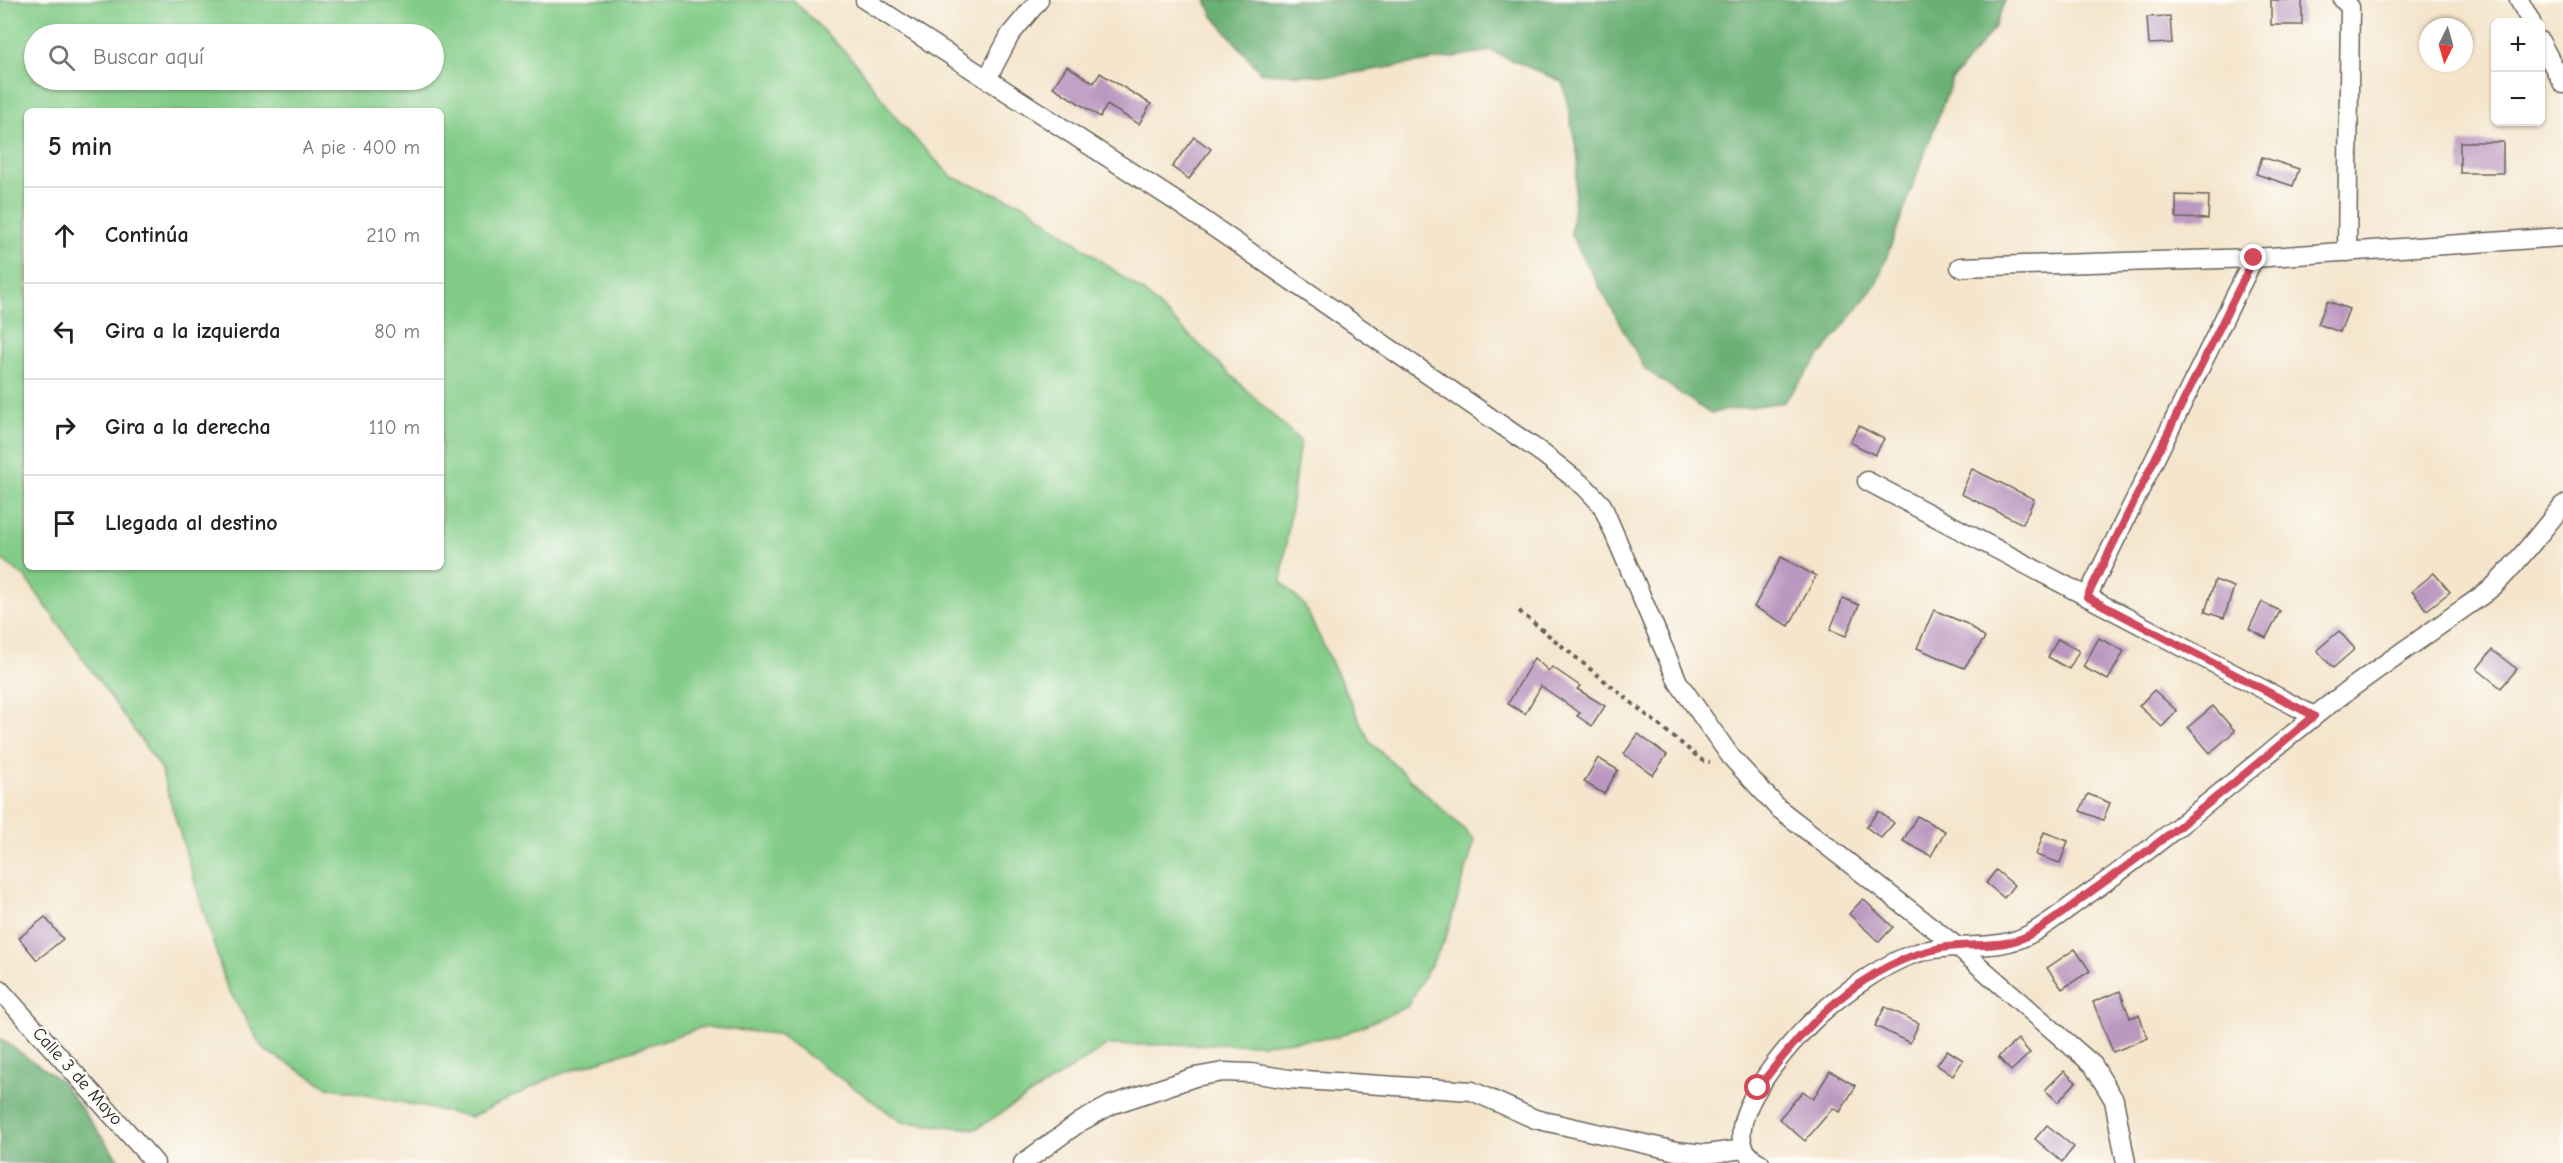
<!DOCTYPE html>
<html lang="es">
<meta charset="utf-8">
<style>
:root{--surface:#fff;--page:#f2f2f2;--text:#202124;--muted:#757577;--line:#e0e0e0}
body{margin:0;font-family:"Comic Neue",sans-serif;background:var(--page);color:var(--text)}
.controls{position:absolute;right:18px;top:18px;display:grid;overflow:hidden;border-radius:9px;box-shadow:0 2px 4px #0004}
.controls button{width:54px;height:54px;display:grid;place-items:center;padding:0;border:0;border-bottom:2px solid var(--line);background:var(--surface);color:var(--text);font:30px sans-serif}
.compass{position:absolute;left:2419px;top:18px;width:54px;height:54px;border-radius:50%;background:var(--surface);box-shadow:0 2px 4px #0004;rotate:185deg}
.stop{position:absolute;width:18px;height:18px;margin:-14px;border:4px solid #d1495b;border-radius:50%;background:#fff}
.stop.end{background:#d1495b;border-color:#fff;box-shadow:0 2px 6px #0008}
.list{margin:0;padding:0;list-style:none}
h2{display:flex;justify-content:space-between;align-items:center;height:78px;margin:0;padding:0 24px;font-size:26px}
h2 small{font-size:20px;font-weight:400;color:var(--muted)}
.list li{display:grid;grid-template-columns:39px 1fr auto;gap:18px;align-items:center;box-sizing:border-box;height:96px;padding:0 24px;border-top:2px solid var(--line)}
.list b{display:block;font-size:22px;white-space:nowrap}
.list em{font-size:20px;font-style:normal;color:var(--muted)}
.icon{flex:none;width:33px;height:33px;fill:none;stroke:currentColor;stroke-width:2;stroke-linecap:round;stroke-linejoin:round}
.map{position:relative;flex:none;width:2563px;height:1163px;overflow:hidden}
.search{position:absolute;background:var(--surface);box-shadow:0 2px 4px #0004;left:24px;top:24px;width:420px;height:66px;display:flex;align-items:center;gap:15px;box-sizing:border-box;padding:0 21px;border-radius:33px;color:var(--muted);font-size:22px}
.panel{position:absolute;background:var(--surface);box-shadow:0 2px 4px #0004;left:24px;top:108px;width:420px;height:462px;border-radius:9px}
.map>svg:first-child{display:block}
.green{fill:#83cc88;stroke:#507452;stroke-width:1.5;fill-rule:evenodd}
.forest{fill:#6ab074;stroke:#436648;stroke-width:1.5}
.building{fill:#bb98bf}
.lines{fill:none;stroke-linecap:round;stroke-linejoin:round}
.minor-casing{stroke:#68625a;stroke-width:21}
.path{stroke:#68625a;stroke-width:4;stroke-dasharray:4.5 4.5;stroke-linecap:butt}
.minor{stroke:#fff;stroke-width:18}
.route{stroke:#d1495b;stroke-width:8}
.labels{text-anchor:middle;stroke-width:4.5;stroke-linejoin:round;paint-order:stroke}
.street-label{font-size:18px;fill:#1c1c1c;stroke:#fdfcf7}
</style>
<div class="map">
<svg width="2563" height="1163" viewBox="0 0 2563 1163">
<rect width="100%" height="100%" fill="#fdfcf7"/>
<filter id="ink" filterUnits="userSpaceOnUse"><feTurbulence type="fractalNoise" baseFrequency=".0167" numOctaves="2"/><feDisplacementMap in="SourceGraphic" scale="12" xChannelSelector="R" yChannelSelector="G"/><feConvolveMatrix kernelMatrix="1 2 1 2 8 2 1 2 1" color-interpolation-filters="sRGB"/></filter>
<filter id="wash" filterUnits="userSpaceOnUse"><feTurbulence type="fractalNoise" baseFrequency=".008" numOctaves="4" result="noise"/><feDisplacementMap in="SourceGraphic" scale="24" xChannelSelector="R" yChannelSelector="G"/><feGaussianBlur stdDeviation="1.35" result="paint"/><feColorMatrix in="noise" values="0 0 0 0 0 0 0 0 0 0 0 0 0 0 0 0 0 1.4 0 .05"/><feComposite in="paint" operator="in"/></filter>
<g filter="url(#wash)">
<rect width="100%" height="100%" fill="#f4e5cc"/>
<path class="green" d="M0,0H793L855,62L900,123L952,177L1025,205L1145,293L1300,441L1281,582L1304,605L1370,742L1475,840L1445,940L1407,1007L1337,1037L1261,1044L1108,1045L976,1129L902,1122L778,1034L703,1027L557,1075L471,1117L328,1087L263,1049L226,985L160,767L26,578L0,558ZM34,34H434V80H34ZM27,111H441V567H27Z"/>
<g class="forest">
<polygon points="1206,0 2005,0 1995,27 1952,80 1877,283 1784,402 1709,413 1645,369 1571,235 1578,157 1563,82 1491,51 1336,76 1261,73 1213,16"/>
<polygon points="0,1038 61,1081 121,1163 0,1163"/>
</g>
<g id="blocks">
<g class="building">
<rect x="2271" y="0" width="31" height="25"/>
<polygon points="2170,16 2172,43 2149,44 2147,17"/>
<polygon points="1067,66 1094,83 1100,73 1151,104 1139,124 1107,105 1100,117 1053,87"/>
<polygon points="1194,137 1211,149 1189,179 1172,167"/>
<rect x="2460" y="142" width="43" height="31"/>
<polygon points="2262,157 2299,169 2293,186 2256,174"/>
<polygon points="2176,195 2209,196 2208,219 2176,218"/>
<polygon points="2327,301 2349,309 2340,332 2318,324"/>
<polygon points="1859,426 1884,439 1875,455 1850,442"/>
<polygon points="1972,469 2034,499 2023,524 1961,494"/>
<polygon points="1781,557 1816,576 1789,626 1754,607"/>
<polygon points="2434,573 2450,592 2427,610 2412,591"/>
<polygon points="2215,580 2234,587 2224,618 2205,612"/>
<polygon points="1843,598 1859,605 1846,636 1830,630"/>
<polygon points="2262,602 2280,611 2266,638 2249,629"/>
<polygon points="1934,610 1967,624 1985,638 1964,668 1917,648"/>
<polygon points="2339,631 2355,649 2333,668 2317,650"/>
<polygon points="2099,638 2124,651 2108,680 2083,667"/>
<polygon points="2058,639 2079,651 2069,669 2048,657"/>
<polygon points="2492,650 2517,669 2501,688 2477,669"/>
<polygon points="1534,658 1549,671 1552,667 1580,686 1577,689 1605,706 1592,726 1577,716 1580,713 1541,686 1525,714 1508,704"/>
<polygon points="2154,690 2177,711 2162,727 2139,706"/>
<polygon points="2213,706 2235,731 2210,753 2188,727"/>
<polygon points="1638,734 1667,755 1653,775 1624,754"/>
<polygon points="1598,758 1618,770 1604,794 1584,782"/>
<polygon points="2088,794 2110,803 2103,820 2080,811"/>
<polygon points="1879,811 1894,823 1881,838 1866,827"/>
<polygon points="1917,816 1945,831 1931,856 1903,841"/>
<polygon points="2044,832 2068,841 2060,863 2036,855"/>
<polygon points="1996,870 2014,885 2004,898 1986,883"/>
<polygon points="1863,899 1893,927 1879,942 1849,914"/>
<polygon points="45,917 63,939 37,960 19,938"/>
<polygon points="2075,949 2090,971 2062,989 2047,968"/>
<polygon points="2120,991 2130,1018 2139,1015 2148,1038 2113,1052 2093,1002"/>
<polygon points="1885,1007 1919,1023 1910,1043 1875,1026"/>
<polygon points="2018,1039 2030,1053 2011,1071 1998,1057"/>
<polygon points="1947,1050 1963,1060 1953,1076 1937,1065"/>
<polygon points="1830,1071 1856,1086 1840,1112 1833,1108 1805,1141 1779,1119 1803,1091 1813,1099"/>
<polygon points="2064,1071 2076,1082 2058,1102 2045,1090"/>
<polygon points="2047,1125 2074,1147 2062,1162 2035,1139"/>
</g>
</g>
</g>
<g filter="url(#ink)">
<use href="#blocks" fill-opacity="0" stroke="#68625a" stroke-width="1.5"/>
<g class="lines">
<g class="minor-casing">
<g id="minor">
<polyline points="865,0 1177,202 1542,453 1585,487 1602,505 1678,682 1731,757 1778,808 1955,945 2093,1065 2114,1100 2126,1163"/>
<polyline points="2343,0 2350,7 2347,252"/>
<polyline points="2519,0 2531,22"/>
<polyline points="2540,41 2563,84"/>
<polyline points="987,79 1010,35 1039,0"/>
<polyline points="1960,267 2254,258 2563,237"/>
<polyline points="1867,481 2314,716"/>
<polyline points="2087,597 2254,258"/>
<polyline points="0,990 155,1163"/>
<polyline points="1023,1163 1080,1122 1111,1105 1195,1077 1223,1072 1251,1073 1289,1079 1472,1091 1535,1119 1676,1151 1706,1154 1744,1149"/>
<path d="M1760,1163C1703,1136 1793,1039 1819,1015C1843,993 1886,962 1917,953C1955,941 1997,953 2030,934C2052,922 2073,904 2094,890C2170,836 2239,777 2311,719C2354,684 2401,653 2446,621C2462,609 2480,598 2495,585C2520,560 2541,532 2563,505"/>
</g>
</g>
<polyline class="path" points="1519,611 1703,761 1710,762"/>
<use href="#minor" class="minor"/>
</g>
</g>
<g class="lines" filter="url(#ink)">
<path class="route" d="M1758,1088C1805,1026 1861,964 1941,948C1971,942 2001,950 2029,935C2053,922 2075,903 2096,888C2172,835 2243,776 2314,716L2087,597L2254,258"/>
</g>
<g class="labels">
<g class="street-label">
<text transform="translate(78 1076) rotate(48)" y="6">Calle 3 de Mayo</text>
</g>
</g>
</svg>
<div class="controls">
<button>+</button>
<button>−</button>
</div>
<svg class="compass" viewBox="-18 -18 36 36"><path d="M0-13l5 13h-10z" fill="#e53935"/><path d="M0 13l5-13h-10z" fill="#757577"/></svg>
<div class="stop" style="left:1758px;top:1088px"></div>
<div class="stop end" style="left:2254px;top:258px"></div>
<div class="search"><svg class="icon" aria-label="search" viewBox="0 0 24 24"><circle cx="10" cy="10" r="6"/><path d="M15 15l6 6"/></svg>Buscar aquí</div>
<section class="panel">
<h2>5 min<small>A pie · 400 m</small></h2>
<ul class="list">
<li><svg class="icon" aria-label="ahead" viewBox="0 0 24 24"><path d="M12 20V5M6 11l6-6 6 6"/></svg><div><b>Continúa</b></div><em>210 m</em></li>
<li><svg class="icon" aria-label="left" viewBox="0 0 24 24"><path d="M17 20v-9H6M10 6l-5 5 5 5"/></svg><div><b>Gira a la izquierda</b></div><em>80 m</em></li>
<li><svg class="icon" aria-label="right" viewBox="0 0 24 24"><path d="M7 20v-9h11M14 6l5 5-5 5"/></svg><div><b>Gira a la derecha</b></div><em>110 m</em></li>
<li><svg class="icon" aria-label="arrive" viewBox="0 0 24 24"><path d="M6 21V4h12l-3 4 3 4H6"/></svg><div><b>Llegada al destino</b></div></li>
</ul>
</section>
</div>
